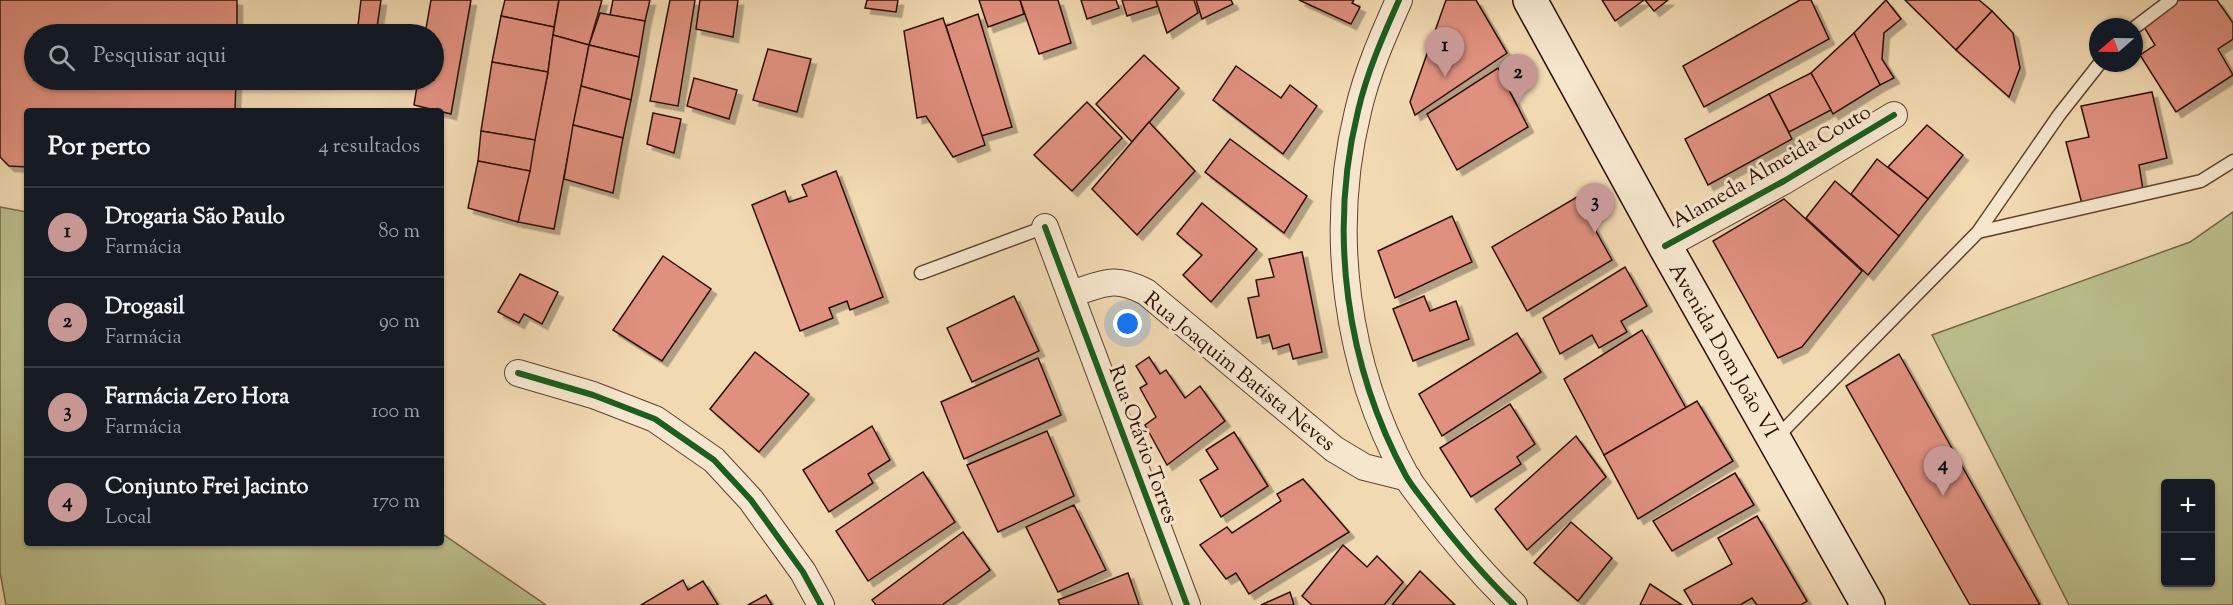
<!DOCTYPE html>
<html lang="pt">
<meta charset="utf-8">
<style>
:root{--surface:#171b24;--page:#20242c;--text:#f1f3f6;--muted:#9ea1a6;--line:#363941;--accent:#c59692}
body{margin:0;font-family:"Sorts Mill Goudy",serif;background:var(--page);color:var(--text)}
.controls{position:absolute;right:18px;bottom:18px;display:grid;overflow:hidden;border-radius:6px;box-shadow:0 2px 4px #0004}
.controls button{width:54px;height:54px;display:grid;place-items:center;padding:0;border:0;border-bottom:2px solid var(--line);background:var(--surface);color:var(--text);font:30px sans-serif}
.compass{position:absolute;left:2089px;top:18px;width:54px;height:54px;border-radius:50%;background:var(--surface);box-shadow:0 2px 4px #0004;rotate:250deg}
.you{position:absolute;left:1128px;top:324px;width:21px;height:21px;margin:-15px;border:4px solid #fff;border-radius:50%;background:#1a73e8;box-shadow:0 0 0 9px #1a73e833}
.badge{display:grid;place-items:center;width:39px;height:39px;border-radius:50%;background:var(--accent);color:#111;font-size:20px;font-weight:700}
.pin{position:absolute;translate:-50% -50px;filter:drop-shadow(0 2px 3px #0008)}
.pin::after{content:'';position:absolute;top:32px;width:21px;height:18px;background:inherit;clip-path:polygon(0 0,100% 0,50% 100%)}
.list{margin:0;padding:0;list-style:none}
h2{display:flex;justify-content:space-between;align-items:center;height:78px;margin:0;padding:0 24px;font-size:26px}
h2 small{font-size:20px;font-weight:400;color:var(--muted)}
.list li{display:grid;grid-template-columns:39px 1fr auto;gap:18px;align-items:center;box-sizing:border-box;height:90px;padding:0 24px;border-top:2px solid var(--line)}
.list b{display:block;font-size:22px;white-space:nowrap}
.list p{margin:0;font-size:20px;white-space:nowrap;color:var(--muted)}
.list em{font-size:20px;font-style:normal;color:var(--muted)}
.icon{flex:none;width:33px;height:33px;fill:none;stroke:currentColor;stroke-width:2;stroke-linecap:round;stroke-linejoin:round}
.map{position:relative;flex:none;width:2233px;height:605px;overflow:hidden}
.search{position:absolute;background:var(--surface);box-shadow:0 2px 4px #0004;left:24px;top:24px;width:420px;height:66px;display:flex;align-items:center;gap:15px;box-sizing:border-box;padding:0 21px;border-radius:33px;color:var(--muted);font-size:22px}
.panel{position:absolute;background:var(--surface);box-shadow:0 2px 4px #0004;left:24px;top:108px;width:420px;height:438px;border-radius:6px}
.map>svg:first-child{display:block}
.green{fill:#bbbf8c;stroke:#746747;stroke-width:1.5;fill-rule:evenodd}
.building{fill:#e0907f;stroke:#2e0f02;stroke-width:1.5;filter:url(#shadow)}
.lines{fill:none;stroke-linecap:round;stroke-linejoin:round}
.service-casing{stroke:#5f422e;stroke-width:15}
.minor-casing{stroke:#5f422e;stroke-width:28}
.secondary-casing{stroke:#2e0f02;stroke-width:36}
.service{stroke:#f6e6cd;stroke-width:12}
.minor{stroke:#f6e6cd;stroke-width:26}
.secondary{stroke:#f6e6cd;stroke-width:33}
.cycleway-casing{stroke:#f6e6cd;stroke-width:10}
.cycleway{stroke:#1b5e20;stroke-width:6}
.labels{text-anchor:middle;stroke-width:6;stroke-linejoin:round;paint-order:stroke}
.street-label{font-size:21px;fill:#2e0f02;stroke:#f6e6cd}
</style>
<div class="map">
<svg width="2233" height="605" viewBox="0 0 2233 605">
<defs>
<filter id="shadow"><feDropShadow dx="5.5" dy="5.5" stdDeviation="0" flood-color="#0004"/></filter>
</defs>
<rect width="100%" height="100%" fill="#f1d9b2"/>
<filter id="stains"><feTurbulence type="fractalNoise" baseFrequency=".00333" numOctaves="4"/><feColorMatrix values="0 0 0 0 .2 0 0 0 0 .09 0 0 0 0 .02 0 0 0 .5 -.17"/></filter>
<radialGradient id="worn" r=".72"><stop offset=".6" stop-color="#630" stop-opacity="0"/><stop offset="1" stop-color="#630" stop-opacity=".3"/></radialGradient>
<g class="green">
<polygon points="0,207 27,212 27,543 441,543 441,533 546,605 6,605 0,572"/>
<path d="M2233,212V605H2069L1932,335L2190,242ZM2166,484H2210V582H2166Z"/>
</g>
<g class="building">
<polygon points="0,0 237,0 237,34 34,34 34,80 236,80 235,111 27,111 27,167 9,166 0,157"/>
<polygon points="361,0 381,0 376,34 357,34"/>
<polygon points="431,0 471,0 451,114 414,105 418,80 434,80 434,34 425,34"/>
<polygon points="505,0 559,0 554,27 501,16"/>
<polygon points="559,0 602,0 589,45 553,35"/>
<polygon points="613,0 650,0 645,21 610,15"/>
<polygon points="670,0 695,0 678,106 650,101"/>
<polygon points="700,0 738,0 733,37 696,29"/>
<polygon points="867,0 898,0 896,12 865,8"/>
<polygon points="979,0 1020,0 1024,14 988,27"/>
<polygon points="1020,0 1058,0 1071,43 1039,54"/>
<polygon points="1081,0 1116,0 1119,8 1087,19"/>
<polygon points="1122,0 1156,0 1158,6 1127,16"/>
<polygon points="1156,0 1194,0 1198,13 1167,33"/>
<polygon points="1196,0 1231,0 1233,4 1202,19"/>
<polygon points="1299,0 1354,0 1352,3 1360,7 1351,24"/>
<polygon points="1446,0 1476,0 1507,53 1415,115 1410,102"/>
<polygon points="1602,0 1644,0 1615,21"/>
<polygon points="1645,0 1668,0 1654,11"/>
<polygon points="1800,0 1811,0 1829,39 1704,107 1683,66"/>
<polygon points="1886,0 1901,19 1884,33 1882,59 1894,78 1880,85 1854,33"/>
<polygon points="1905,0 1979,0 1992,11 1956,50"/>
<polygon points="2177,0 2217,0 2233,23 2233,39 2218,49 2233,75 2176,112 2140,55 2155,45 2144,27"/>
<polygon points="1992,11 2013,33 2020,68 2009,97 1956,50"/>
<polygon points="600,13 645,21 639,57 589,45"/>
<polygon points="978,14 1012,127 981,136 946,26"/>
<polygon points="501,16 554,27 548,72 492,62"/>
<polygon points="943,18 985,145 953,157 926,116 917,118 904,31"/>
<polygon points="1854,33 1880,85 1833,114 1811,73"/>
<polygon points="553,35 589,45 554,229 518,222 548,72"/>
<polygon points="589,45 639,57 631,100 581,86"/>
<polygon points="768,49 811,59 797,112 753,100"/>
<polygon points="1144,55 1179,88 1132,142 1096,104"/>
<polygon points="492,62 548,72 535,140 481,131"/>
<polygon points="1236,66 1281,98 1290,85 1317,106 1283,154 1213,100"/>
<polygon points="1498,68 1528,127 1457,170 1427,114"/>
<polygon points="1811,73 1831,110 1789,132 1769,94"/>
<polygon points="694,78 737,90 729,119 687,106"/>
<polygon points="581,86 631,100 623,138 573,125"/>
<polygon points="2152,92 2167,158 2139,165 2143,190 2082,204 2066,142 2089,137 2081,106"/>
<polygon points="1769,94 1792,139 1708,185 1685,139"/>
<polygon points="1087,102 1122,138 1072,191 1034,155"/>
<polygon points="653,113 681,119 674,153 647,144"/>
<polygon points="1149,122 1195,171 1137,235 1092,189"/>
<polygon points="573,125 623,138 613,193 564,179"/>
<polygon points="1927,125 1963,155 1928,199 1888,167"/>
<polygon points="481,131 535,140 530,171 478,161"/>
<polygon points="1230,139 1307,196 1284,233 1205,172"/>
<polygon points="1877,159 1928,199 1899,236 1851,194"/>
<polygon points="478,161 530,171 518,222 468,208"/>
<polygon points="836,171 883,297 850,310 847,301 829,308 833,318 800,331 752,205 785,191 789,202 807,196 802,185"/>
<polygon points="1835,181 1899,236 1868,275 1806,218"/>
<polygon points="1577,197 1612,260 1527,311 1492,247"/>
<polygon points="1784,199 1862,271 1802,347 1778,358 1713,241"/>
<polygon points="1202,203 1257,249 1211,302 1183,275 1202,255 1177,234"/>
<polygon points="1452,216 1472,262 1395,298 1378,251"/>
<polygon points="1302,252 1322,352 1293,359 1289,344 1273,349 1269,335 1257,338 1248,298 1259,296 1256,280 1274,277 1269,259"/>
<polygon points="663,256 711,289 662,361 613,330"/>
<polygon points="1625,267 1647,306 1621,321 1627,332 1599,348 1592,335 1560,354 1543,318"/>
<polygon points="520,274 558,292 542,324 524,314 519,323 498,312"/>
<polygon points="1014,296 1039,351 972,382 947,328"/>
<polygon points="1424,296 1430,311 1456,301 1469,339 1413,361 1393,309"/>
<polygon points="1642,330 1686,408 1604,455 1564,379"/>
<polygon points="1517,333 1541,372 1442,436 1419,394"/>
<polygon points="755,352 809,394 759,452 710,409"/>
<polygon points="1899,354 2040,605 1970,605 1846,386"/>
<polygon points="1149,357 1160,374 1166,370 1185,398 1200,386 1225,421 1167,465 1145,425 1156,417 1140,388 1147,384 1136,366"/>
<polygon points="1038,358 1061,415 964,459 941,402"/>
<polygon points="1697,401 1733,461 1638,519 1604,455"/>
<polygon points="1510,404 1535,444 1517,457 1521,464 1471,497 1440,448"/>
<polygon points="872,426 890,460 868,474 873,483 829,512 803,470"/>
<polygon points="1047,431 1074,496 998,532 967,465"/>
<polygon points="1234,432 1268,486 1221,517 1200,480 1218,469 1206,450"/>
<polygon points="1576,436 1606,477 1527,550 1495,509"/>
<polygon points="923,472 955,522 868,581 836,531"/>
<polygon points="1735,473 1754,505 1672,551 1653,521"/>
<polygon points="1303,479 1349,532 1249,594 1236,573 1226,579 1200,545 1227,527 1232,533 1281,501 1277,494"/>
<polygon points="1074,505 1106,570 1058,592 1026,527"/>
<polygon points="1757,516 1807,601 1801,605 1757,605 1752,598 1740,605 1693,605 1684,590 1732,564 1718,538"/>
<polygon points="1571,522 1612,558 1578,601 1534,563"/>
<polygon points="963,532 990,570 942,605 876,605 872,600"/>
<polygon points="1343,545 1367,567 1377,556 1403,582 1384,605 1312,605 1302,596"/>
<polygon points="1420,571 1455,605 1392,605"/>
<polygon points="1128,573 1139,605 1060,605 1058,600"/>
<polygon points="683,580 688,590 703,581 718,605 641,605"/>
<polygon points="1650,584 1682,605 1640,605"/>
<polygon points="1290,592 1294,605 1261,605"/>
<polygon points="766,595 772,605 748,605"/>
</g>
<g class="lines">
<g class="service-casing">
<g id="service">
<polyline points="2134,28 2171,0"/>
<polyline points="1978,232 2201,181 2233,161"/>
<polyline points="921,273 1045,227"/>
<polyline points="1775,439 1978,232 2059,115 2100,63"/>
</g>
</g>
<g class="minor-casing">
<g id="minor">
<path d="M1399,0C1383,36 1367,72 1358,111C1328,233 1346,366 1406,476C1413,488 1422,498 1430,509C1456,543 1483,575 1514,605"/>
<polyline points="1045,227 1187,605"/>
<polyline points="1665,246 1784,181 1894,115"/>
<path d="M1071,294C1103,284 1113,275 1146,292L1334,449L1364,467L1408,478"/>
<polyline points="518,373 593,395 655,419 714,460 751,500 803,572 821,605"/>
</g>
</g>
<g class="secondary-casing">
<polyline id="secondary" points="1530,0 1665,246 1868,605"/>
</g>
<use href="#service" class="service"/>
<use href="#minor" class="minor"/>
<use href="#secondary" class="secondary"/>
<g class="cycleway-casing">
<g id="cycleway">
<path d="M1399,0C1383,36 1367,72 1358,111C1328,233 1346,366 1406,476C1413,488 1422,498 1430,509C1456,543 1483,575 1514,605"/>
<polyline points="1045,227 1187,605"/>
<polyline points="1665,246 1784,181 1894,115"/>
<polyline points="518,373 593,395 655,419 714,460 751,500 803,572 821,605"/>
</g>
</g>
<use href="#cycleway" class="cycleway"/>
</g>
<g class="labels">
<g class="street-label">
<text transform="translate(1771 166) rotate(-30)" y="7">Alameda Almeida Couto</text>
<text transform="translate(1724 350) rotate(60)" y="7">Avenida Dom João VI</text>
<text transform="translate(1240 371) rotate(39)" y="7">Rua Joaquim Batista Neves</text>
<text transform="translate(1144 444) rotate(70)" y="7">Rua Otávio Torres</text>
</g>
</g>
<rect width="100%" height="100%" filter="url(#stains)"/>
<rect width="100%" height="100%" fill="url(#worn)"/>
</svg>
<div class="controls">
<button>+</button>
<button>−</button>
</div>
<svg class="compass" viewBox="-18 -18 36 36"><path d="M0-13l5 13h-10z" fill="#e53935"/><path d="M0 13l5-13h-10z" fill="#9ea1a6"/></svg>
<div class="you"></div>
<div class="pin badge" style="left:1445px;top:77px">1</div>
<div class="pin badge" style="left:1518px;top:104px">2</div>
<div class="pin badge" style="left:1595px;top:233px">3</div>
<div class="pin badge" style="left:1943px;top:496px">4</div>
<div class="search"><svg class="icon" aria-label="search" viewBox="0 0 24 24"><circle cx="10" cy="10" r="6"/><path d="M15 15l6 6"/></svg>Pesquisar aqui</div>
<section class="panel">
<h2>Por perto<small>4 resultados</small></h2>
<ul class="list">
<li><span class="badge">1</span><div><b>Drogaria São Paulo</b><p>Farmácia</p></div><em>80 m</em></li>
<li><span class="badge">2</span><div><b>Drogasil</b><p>Farmácia</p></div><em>90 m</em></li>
<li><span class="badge">3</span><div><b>Farmácia Zero Hora</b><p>Farmácia</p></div><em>100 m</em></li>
<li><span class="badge">4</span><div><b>Conjunto Frei Jacinto</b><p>Local</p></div><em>170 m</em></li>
</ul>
</section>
</div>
